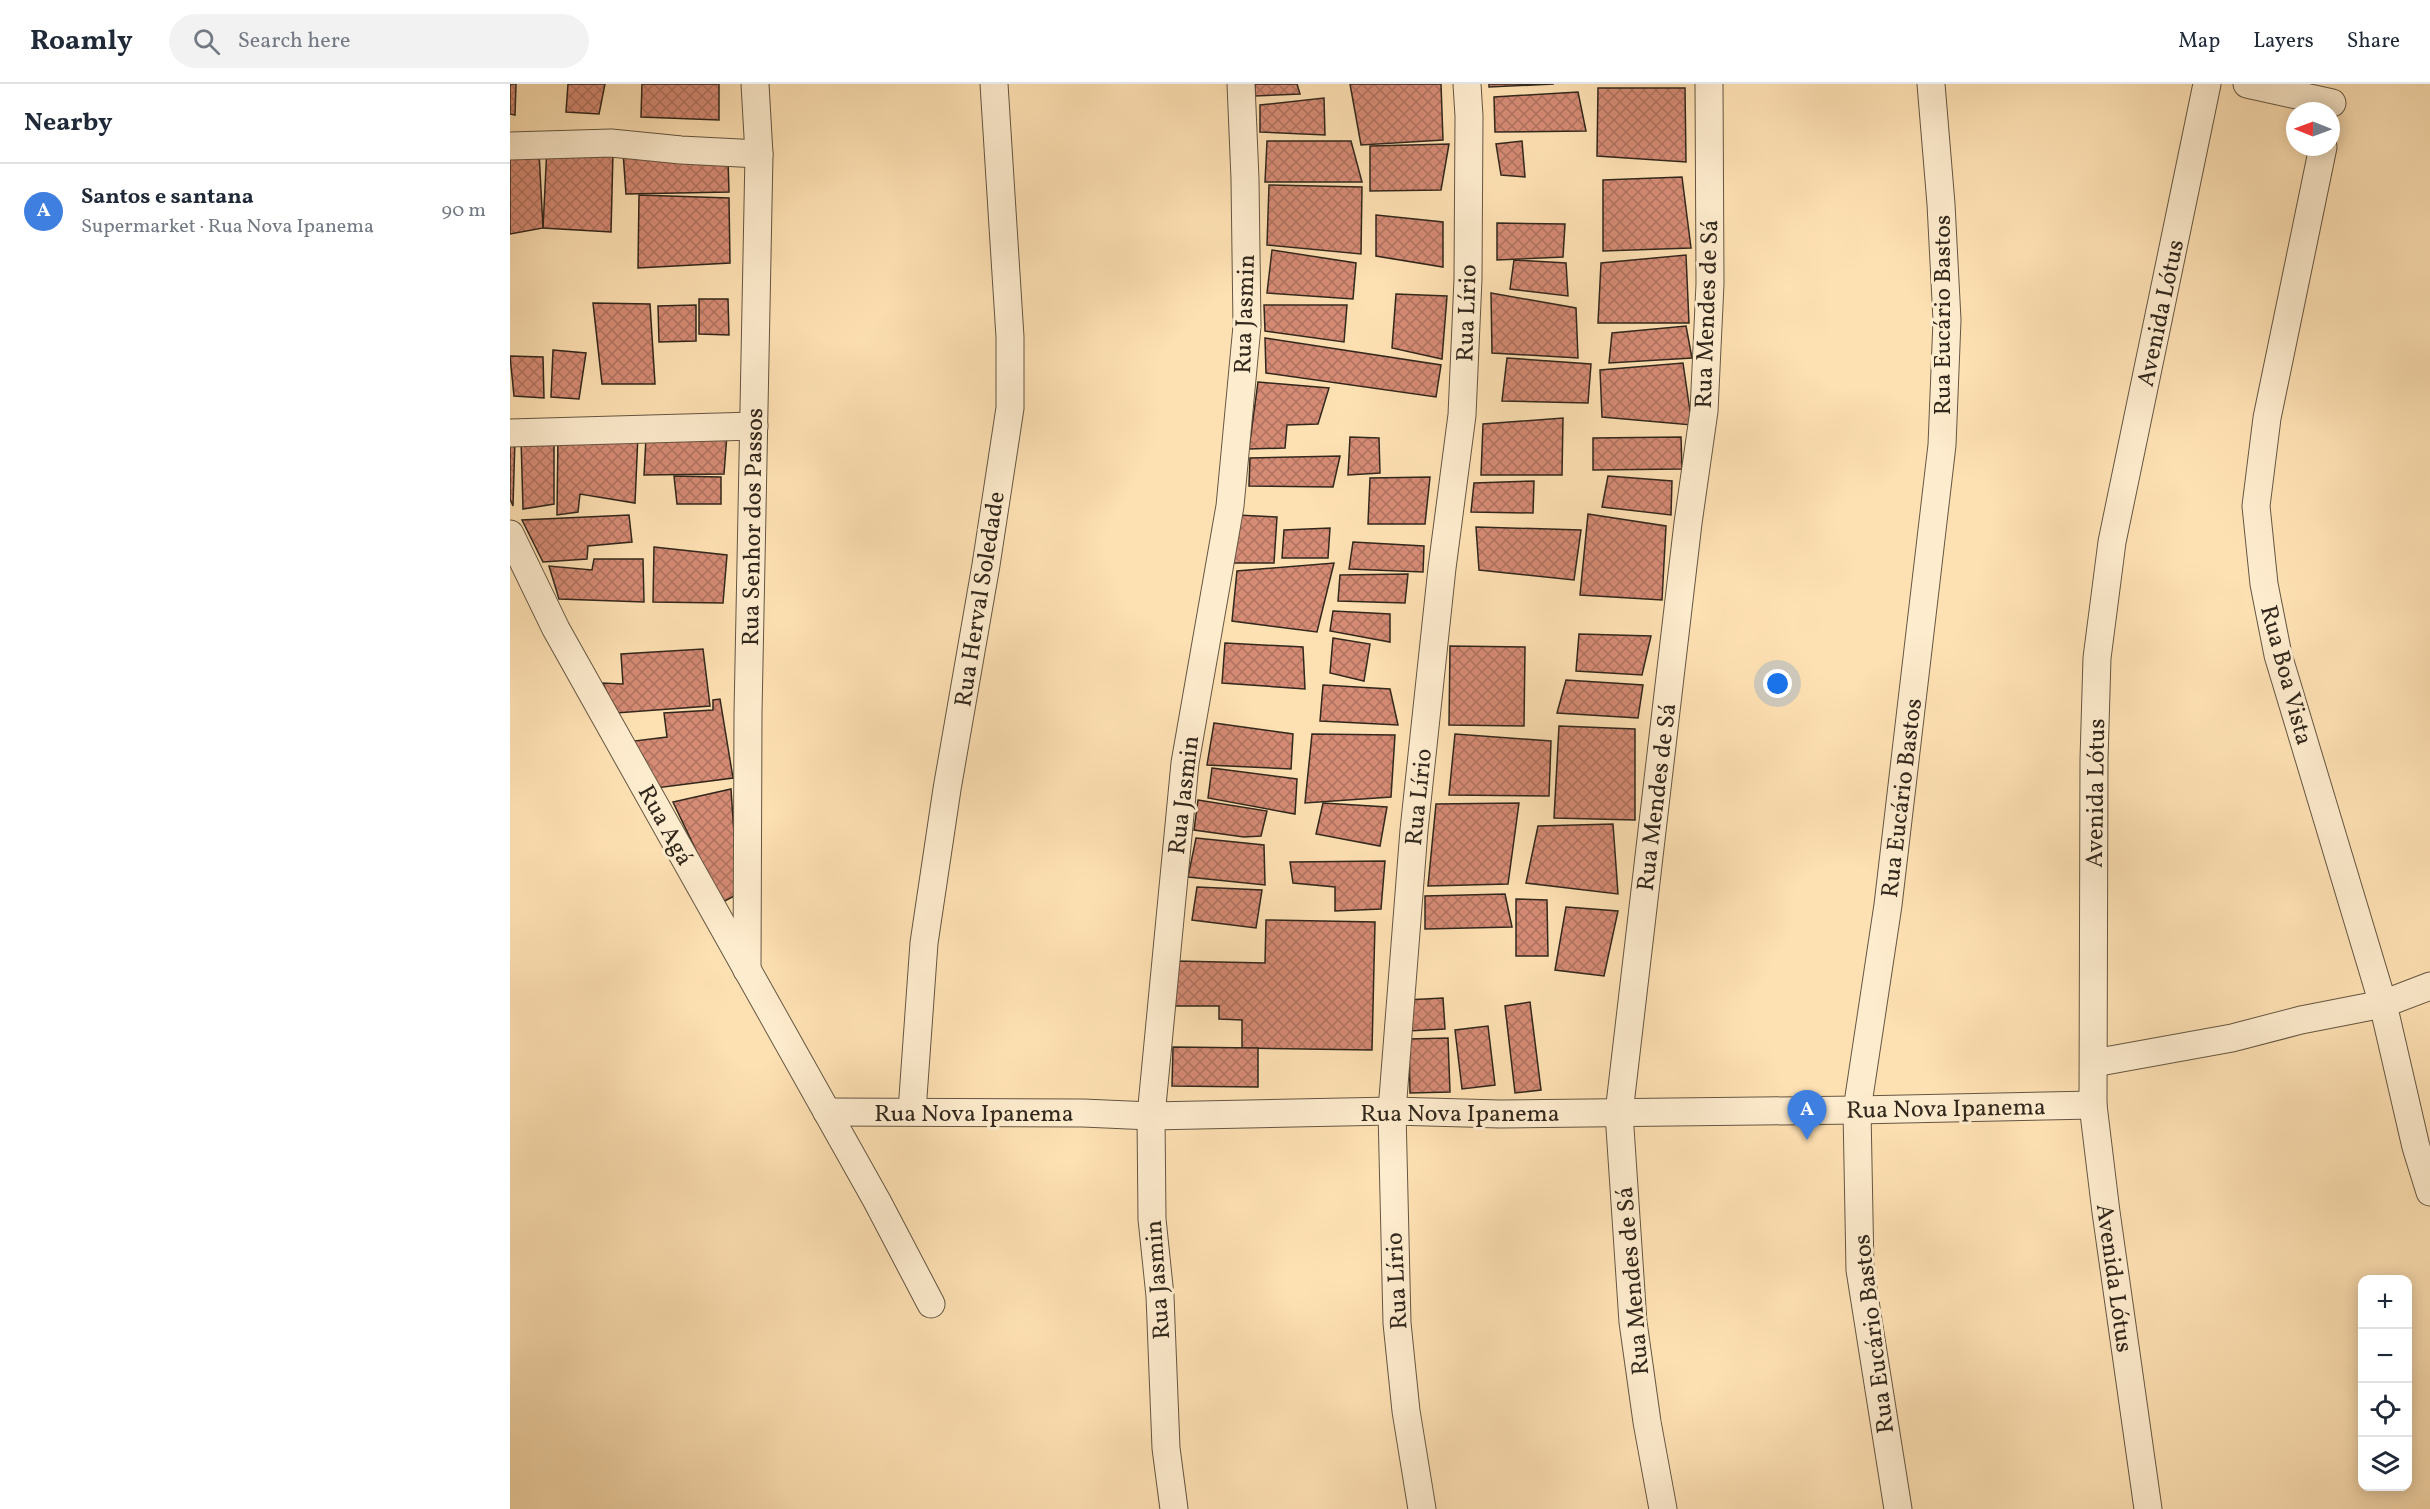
<!DOCTYPE html>
<meta charset="utf-8">
<style>
:root{--surface:#fff;--page:#f2f2f3;--text:#1f2937;--muted:#747a83;--line:#e0e1e3;--accent:#0f766e}
body{margin:0;font-family:Vollkorn,serif;background:var(--page);color:var(--text)}
.controls{position:absolute;right:18px;bottom:18px;display:grid;overflow:hidden;border-radius:12px;box-shadow:0 3px 15px #0003}
.controls button{width:54px;height:54px;display:grid;place-items:center;padding:0;border:0;border-bottom:2px solid var(--line);background:var(--surface);color:var(--text);font:30px sans-serif}
.compass{position:absolute;left:1776px;top:18px;width:54px;height:54px;border-radius:50%;background:var(--surface);box-shadow:0 3px 15px #0003;rotate:271deg}
.you{position:absolute;left:1268px;top:600px;width:21px;height:21px;margin:-15px;border:4px solid #fff;border-radius:50%;background:#1a73e8;box-shadow:0 0 0 9px #1a73e833}
.badge{display:grid;place-items:center;width:39px;height:39px;border-radius:50%;background:var(--accent);color:#fff;font-size:20px;font-weight:700}
.pin{position:absolute;translate:-50% -50px;filter:drop-shadow(0 2px 3px #0008)}
.pin::after{content:'';position:absolute;top:32px;width:21px;height:18px;background:inherit;clip-path:polygon(0 0,100% 0,50% 100%)}
.list{margin:0;padding:0;list-style:none}
h2{display:flex;justify-content:space-between;align-items:center;height:78px;margin:0;padding:0 24px;font-size:26px}
h2 small{font-size:20px;font-weight:400;color:var(--muted)}
.list li{display:grid;grid-template-columns:39px 1fr auto;gap:18px;align-items:center;box-sizing:border-box;height:96px;padding:0 24px;border-top:2px solid var(--line)}
.list b{display:block;font-size:22px;white-space:nowrap}
.list p{margin:0;font-size:20px;white-space:nowrap;color:var(--muted)}
.list em{font-size:20px;font-style:normal;color:var(--muted)}
.icon{flex:none;width:33px;height:33px;fill:none;stroke:currentColor;stroke-width:2;stroke-linecap:round;stroke-linejoin:round}
.map{position:relative;flex:none;width:1920px;height:1425px;overflow:hidden}
header{display:flex;align-items:center;gap:36px;box-sizing:border-box;height:84px;padding:0 30px;background:var(--surface);border-bottom:2px solid var(--line)}
header strong{font-size:28px}
nav{display:flex;gap:33px;margin-inline-start:auto;font-size:21px}
.search{width:420px;height:54px;background:var(--page);display:flex;align-items:center;gap:15px;box-sizing:border-box;padding:0 21px;border-radius:33px;color:var(--muted);font-size:22px}
main{display:flex}
aside{flex:1;background:var(--surface)}
.map>svg:first-child{display:block}
.building{fill:url(#building-cross-hatch);stroke:#31271c;stroke-width:1.5}
.lines{fill:none;stroke-linecap:round;stroke-linejoin:round}
.minor-casing{stroke:#645642;stroke-width:29}
.minor{stroke:#feecce;stroke-width:27}
.labels{text-anchor:middle;stroke-width:6;stroke-linejoin:round;paint-order:stroke}
.street-label{font-size:24px;fill:#31271c;stroke:#feecce}
</style>
<header>
<strong>Roamly</strong>
<div class="search"><svg class="icon" aria-label="search" viewBox="0 0 24 24"><circle cx="10" cy="10" r="6"/><path d="M15 15l6 6"/></svg>Search here</div>
<nav><a>Map</a><a>Layers</a><a>Share</a></nav>
</header>
<main>
<aside>
<h2>Nearby<small></small></h2>
<ul class="list">
<li><span class="badge" style="background:#3f7fe0">A</span><div><b>Santos e santana</b><p>Supermarket · Rua Nova Ipanema</p></div><em>90 m</em></li>
</ul>
</aside>
<div class="map">
<svg width="1920" height="1425" viewBox="0 0 1920 1425">
<defs>
<pattern id="building-cross-hatch" width="8" height="8" patternUnits="userSpaceOnUse" patternTransform="scale(1.5)"><rect width="8" height="8" fill="#d68b75"/><path d="M0 0l8 8M0 8l8-8" fill="none" stroke="#ae725f"/></pattern>
</defs>
<rect width="100%" height="100%" fill="#fee1b3"/>
<filter id="stains"><feTurbulence type="fractalNoise" baseFrequency=".00333" numOctaves="4"/><feColorMatrix values="0 0 0 0 .2 0 0 0 0 .09 0 0 0 0 .02 0 0 0 .5 -.17"/></filter>
<radialGradient id="worn" r=".72"><stop offset=".6" stop-color="#630" stop-opacity="0"/><stop offset="1" stop-color="#630" stop-opacity=".3"/></radialGradient>
<g class="building">
<polygon points="0,0 6,0 5,31 0,30"/>
<polygon points="58,0 95,0 89,30 56,28"/>
<polygon points="132,0 209,0 209,36 131,33"/>
<polygon points="745,0 787,0 790,10 745,12"/>
<polygon points="840,0 931,0 933,56 851,61"/>
<polygon points="979,0 1044,0 979,3"/>
<polygon points="1088,4 1175,4 1176,78 1087,72"/>
<polygon points="1068,8 1076,47 985,48 984,13"/>
<polygon points="814,14 815,51 750,48 750,21"/>
<polygon points="757,57 841,57 852,98 755,98"/>
<polygon points="1012,57 1015,93 991,91 986,60"/>
<polygon points="939,60 931,106 860,107 860,62"/>
<polygon points="37,63 103,68 101,148 33,144"/>
<polygon points="29,68 33,144 0,150 0,69"/>
<polygon points="113,68 218,75 219,108 116,110"/>
<polygon points="1172,93 1181,164 1093,167 1093,96"/>
<polygon points="759,101 852,103 851,170 757,161"/>
<polygon points="129,111 219,114 220,179 128,184"/>
<polygon points="866,131 933,138 933,183 866,172"/>
<polygon points="987,139 1055,140 1053,173 987,176"/>
<polygon points="762,166 846,179 843,215 757,209"/>
<polygon points="1176,171 1179,239 1088,239 1091,179"/>
<polygon points="1004,176 1056,179 1058,212 1000,205"/>
<polygon points="981,209 1066,224 1068,274 982,269"/>
<polygon points="886,210 937,212 932,275 882,264"/>
<polygon points="189,215 218,215 219,251 189,250"/>
<polygon points="83,219 140,220 145,300 92,300"/>
<polygon points="186,221 186,257 149,258 148,222"/>
<polygon points="754,221 837,221 834,258 755,247"/>
<polygon points="1176,242 1182,274 1099,279 1102,249"/>
<polygon points="755,254 931,281 926,313 756,289"/>
<polygon points="43,266 76,269 69,315 41,313"/>
<polygon points="0,272 33,273 34,314 4,312"/>
<polygon points="997,274 1081,280 1078,319 992,317"/>
<polygon points="1173,279 1182,341 1092,333 1090,286"/>
<polygon points="748,298 819,304 808,340 777,341 775,364 739,365"/>
<polygon points="1053,334 1052,391 971,391 973,340"/>
<polygon points="128,350 125,419 70,410 68,428 47,431 48,351"/>
<polygon points="217,350 214,390 134,391 136,354"/>
<polygon points="840,353 869,354 870,389 838,391"/>
<polygon points="1171,353 1172,385 1083,386 1083,354"/>
<polygon points="11,354 44,354 44,420 13,425"/>
<polygon points="0,355 5,355 3,422 0,415"/>
<polygon points="830,372 823,403 739,402 740,374"/>
<polygon points="164,392 211,393 211,420 167,420"/>
<polygon points="1098,392 1162,397 1161,431 1092,423"/>
<polygon points="920,393 915,440 858,440 860,394"/>
<polygon points="1024,397 1023,429 961,428 964,399"/>
<polygon points="1078,430 1156,442 1152,516 1070,511"/>
<polygon points="119,431 122,458 78,462 77,475 33,478 12,436"/>
<polygon points="727,431 767,433 764,479 723,479"/>
<polygon points="966,443 1071,446 1064,496 969,486"/>
<polygon points="820,444 818,474 772,474 774,446"/>
<polygon points="843,458 914,462 913,488 839,485"/>
<polygon points="144,463 217,471 213,519 143,518"/>
<polygon points="84,475 133,475 134,518 49,515 39,482 82,486"/>
<polygon points="824,479 807,548 722,537 727,487"/>
<polygon points="898,490 895,519 828,517 830,491"/>
<polygon points="823,527 880,530 880,558 820,547"/>
<polygon points="1069,550 1141,552 1132,591 1066,587"/>
<polygon points="823,554 860,560 854,597 820,589"/>
<polygon points="715,559 793,563 795,605 712,599"/>
<polygon points="940,562 1015,563 1014,642 939,641"/>
<polygon points="193,565 200,622 106,629 93,599 113,600 111,570"/>
<polygon points="1056,596 1133,601 1128,634 1047,629"/>
<polygon points="813,601 880,605 888,641 810,637"/>
<polygon points="210,615 223,694 146,704 124,657 157,653 154,629 203,626 203,616"/>
<polygon points="704,639 783,650 781,685 697,681"/>
<polygon points="1049,642 1125,645 1125,736 1044,734"/>
<polygon points="802,650 885,651 881,713 795,719"/>
<polygon points="945,650 1041,657 1039,712 939,711"/>
<polygon points="702,684 787,695 785,730 698,714"/>
<polygon points="221,705 228,810 211,819 163,718"/>
<polygon points="688,716 757,727 751,752 734,753 684,746"/>
<polygon points="813,719 877,723 870,762 806,750"/>
<polygon points="1009,719 998,800 918,802 926,720"/>
<polygon points="1103,740 1108,810 1016,799 1028,742"/>
<polygon points="686,754 754,761 755,801 678,793"/>
<polygon points="875,777 871,825 825,827 825,803 783,799 780,778"/>
<polygon points="687,803 752,806 746,844 682,836"/>
<polygon points="995,810 1002,843 915,845 915,812"/>
<polygon points="1006,815 1037,816 1038,872 1006,872"/>
<polygon points="1056,823 1108,827 1094,892 1045,886"/>
<polygon points="756,836 865,838 862,966 732,964 732,936 709,935 709,922 665,922 666,877 755,879"/>
<polygon points="933,914 935,945 898,947 896,916"/>
<polygon points="1020,918 1031,1006 1005,1009 995,922"/>
<polygon points="978,942 985,1001 952,1005 945,946"/>
<polygon points="938,954 940,1008 900,1009 899,955"/>
<polygon points="663,963 748,964 748,1003 662,1002"/>
</g>
<g class="lines">
<g class="minor-casing">
<g id="minor">
<polyline points="1737,0 1822,19"/>
<polyline points="0,62 101,59 171,66 249,70"/>
<polyline points="1813,63 1757,334 1746,422 1754,500 1768,571 1873,920 1906,1063 1920,1108"/>
<polyline points="0,349 244,342"/>
<polyline points="0,450 46,545 367,1117 421,1220"/>
<polyline points="237,886 238,630 249,70 245,0"/>
<polyline points="1584,979 1722,954 1791,936 1873,920 1920,902"/>
<polyline points="402,1027 414,859 437,705 476,481 500,324 500,253 484,0"/>
<polyline points="317,1028 573,1029 641,1032 882,1027 990,1030 1347,1026 1583,1021"/>
<polyline points="664,1425 656,1364 650,1212 642,1135 641,1032 675,679 720,422 737,242 735,95 731,0"/>
<polyline points="912,1425 896,1327 887,1239 882,1027 904,746 932,484 952,331 958,195 959,32 957,0"/>
<polyline points="1153,1425 1137,1338 1123,1238 1109,1029 1178,439 1194,327 1200,200 1199,0"/>
<polyline points="1388,1425 1350,1186 1347,1026 1378,821 1432,361 1437,236 1431,120 1421,0"/>
<polyline points="1638,1425 1596,1128 1583,1021 1584,675 1587,574 1602,458 1697,0"/>
</g>
</g>
<use href="#minor" class="minor"/>
</g>
<g class="labels">
<g class="street-label">
<text transform="translate(956 229) rotate(-88)" y="8">Rua Lírio</text>
<text transform="translate(1650 229) rotate(-78)" y="8">Avenida Lótus</text>
<text transform="translate(734 230) rotate(-88)" y="8">Rua Jasmin</text>
<text transform="translate(1196 230) rotate(-88)" y="8">Rua Mendes de Sá</text>
<text transform="translate(1432 231) rotate(-90)" y="8">Rua Eucário Bastos</text>
<text transform="translate(242 443) rotate(-89)" y="8">Rua Senhor dos Passos</text>
<text transform="translate(469 515) rotate(-81)" y="8">Rua Herval Soledade</text>
<text transform="translate(1777 591) rotate(75)" y="8">Rua Boa Vista</text>
<text transform="translate(1585 709) rotate(-89)" y="8">Avenida Lótus</text>
<text transform="translate(673 711) rotate(-83)" y="8">Rua Jasmin</text>
<text transform="translate(908 713) rotate(-84)" y="8">Rua Lírio</text>
<text transform="translate(1146 713) rotate(-83)" y="8">Rua Mendes de Sá</text>
<text transform="translate(1391 714) rotate(-83)" y="8">Rua Eucário Bastos</text>
<text transform="translate(156 741) rotate(61)" y="8">Rua Agá</text>
<text transform="translate(1436 1024) rotate(-1)" y="8">Rua Nova Ipanema</text>
<text x="464" y="1037">Rua Nova Ipanema</text>
<text x="950" y="1037">Rua Nova Ipanema</text>
<text transform="translate(1605 1194) rotate(82)" y="8">Avenida Lótus</text>
<text transform="translate(647 1196) rotate(-94)" y="8">Rua Jasmin</text>
<text transform="translate(886 1197) rotate(-93)" y="8">Rua Lírio</text>
<text transform="translate(1122 1197) rotate(-95)" y="8">Rua Mendes de Sá</text>
<text transform="translate(1363 1250) rotate(-97)" y="8">Rua Eucário Bastos</text>
</g>
</g>
<rect width="100%" height="100%" filter="url(#stains)"/>
<rect width="100%" height="100%" fill="url(#worn)"/>
</svg>
<div class="controls">
<button>+</button>
<button>−</button>
<button><svg class="icon" aria-label="locate" viewBox="0 0 24 24"><circle cx="12" cy="12" r="6"/><path d="M12 2v4M12 18v4M2 12h4M18 12h4"/></svg></button>
<button><svg class="icon" aria-label="layers" viewBox="0 0 24 24"><path d="M12 4l9 5-9 5-9-5zM3 14l9 5 9-5"/></svg></button>
</div>
<svg class="compass" viewBox="-18 -18 36 36"><path d="M0-13l5 13h-10z" fill="#e53935"/><path d="M0 13l5-13h-10z" fill="#747a83"/></svg>
<div class="you"></div>
<div class="pin badge" style="left:1297px;top:1056px;background:#3f7fe0">A</div>
</div>
</main>
